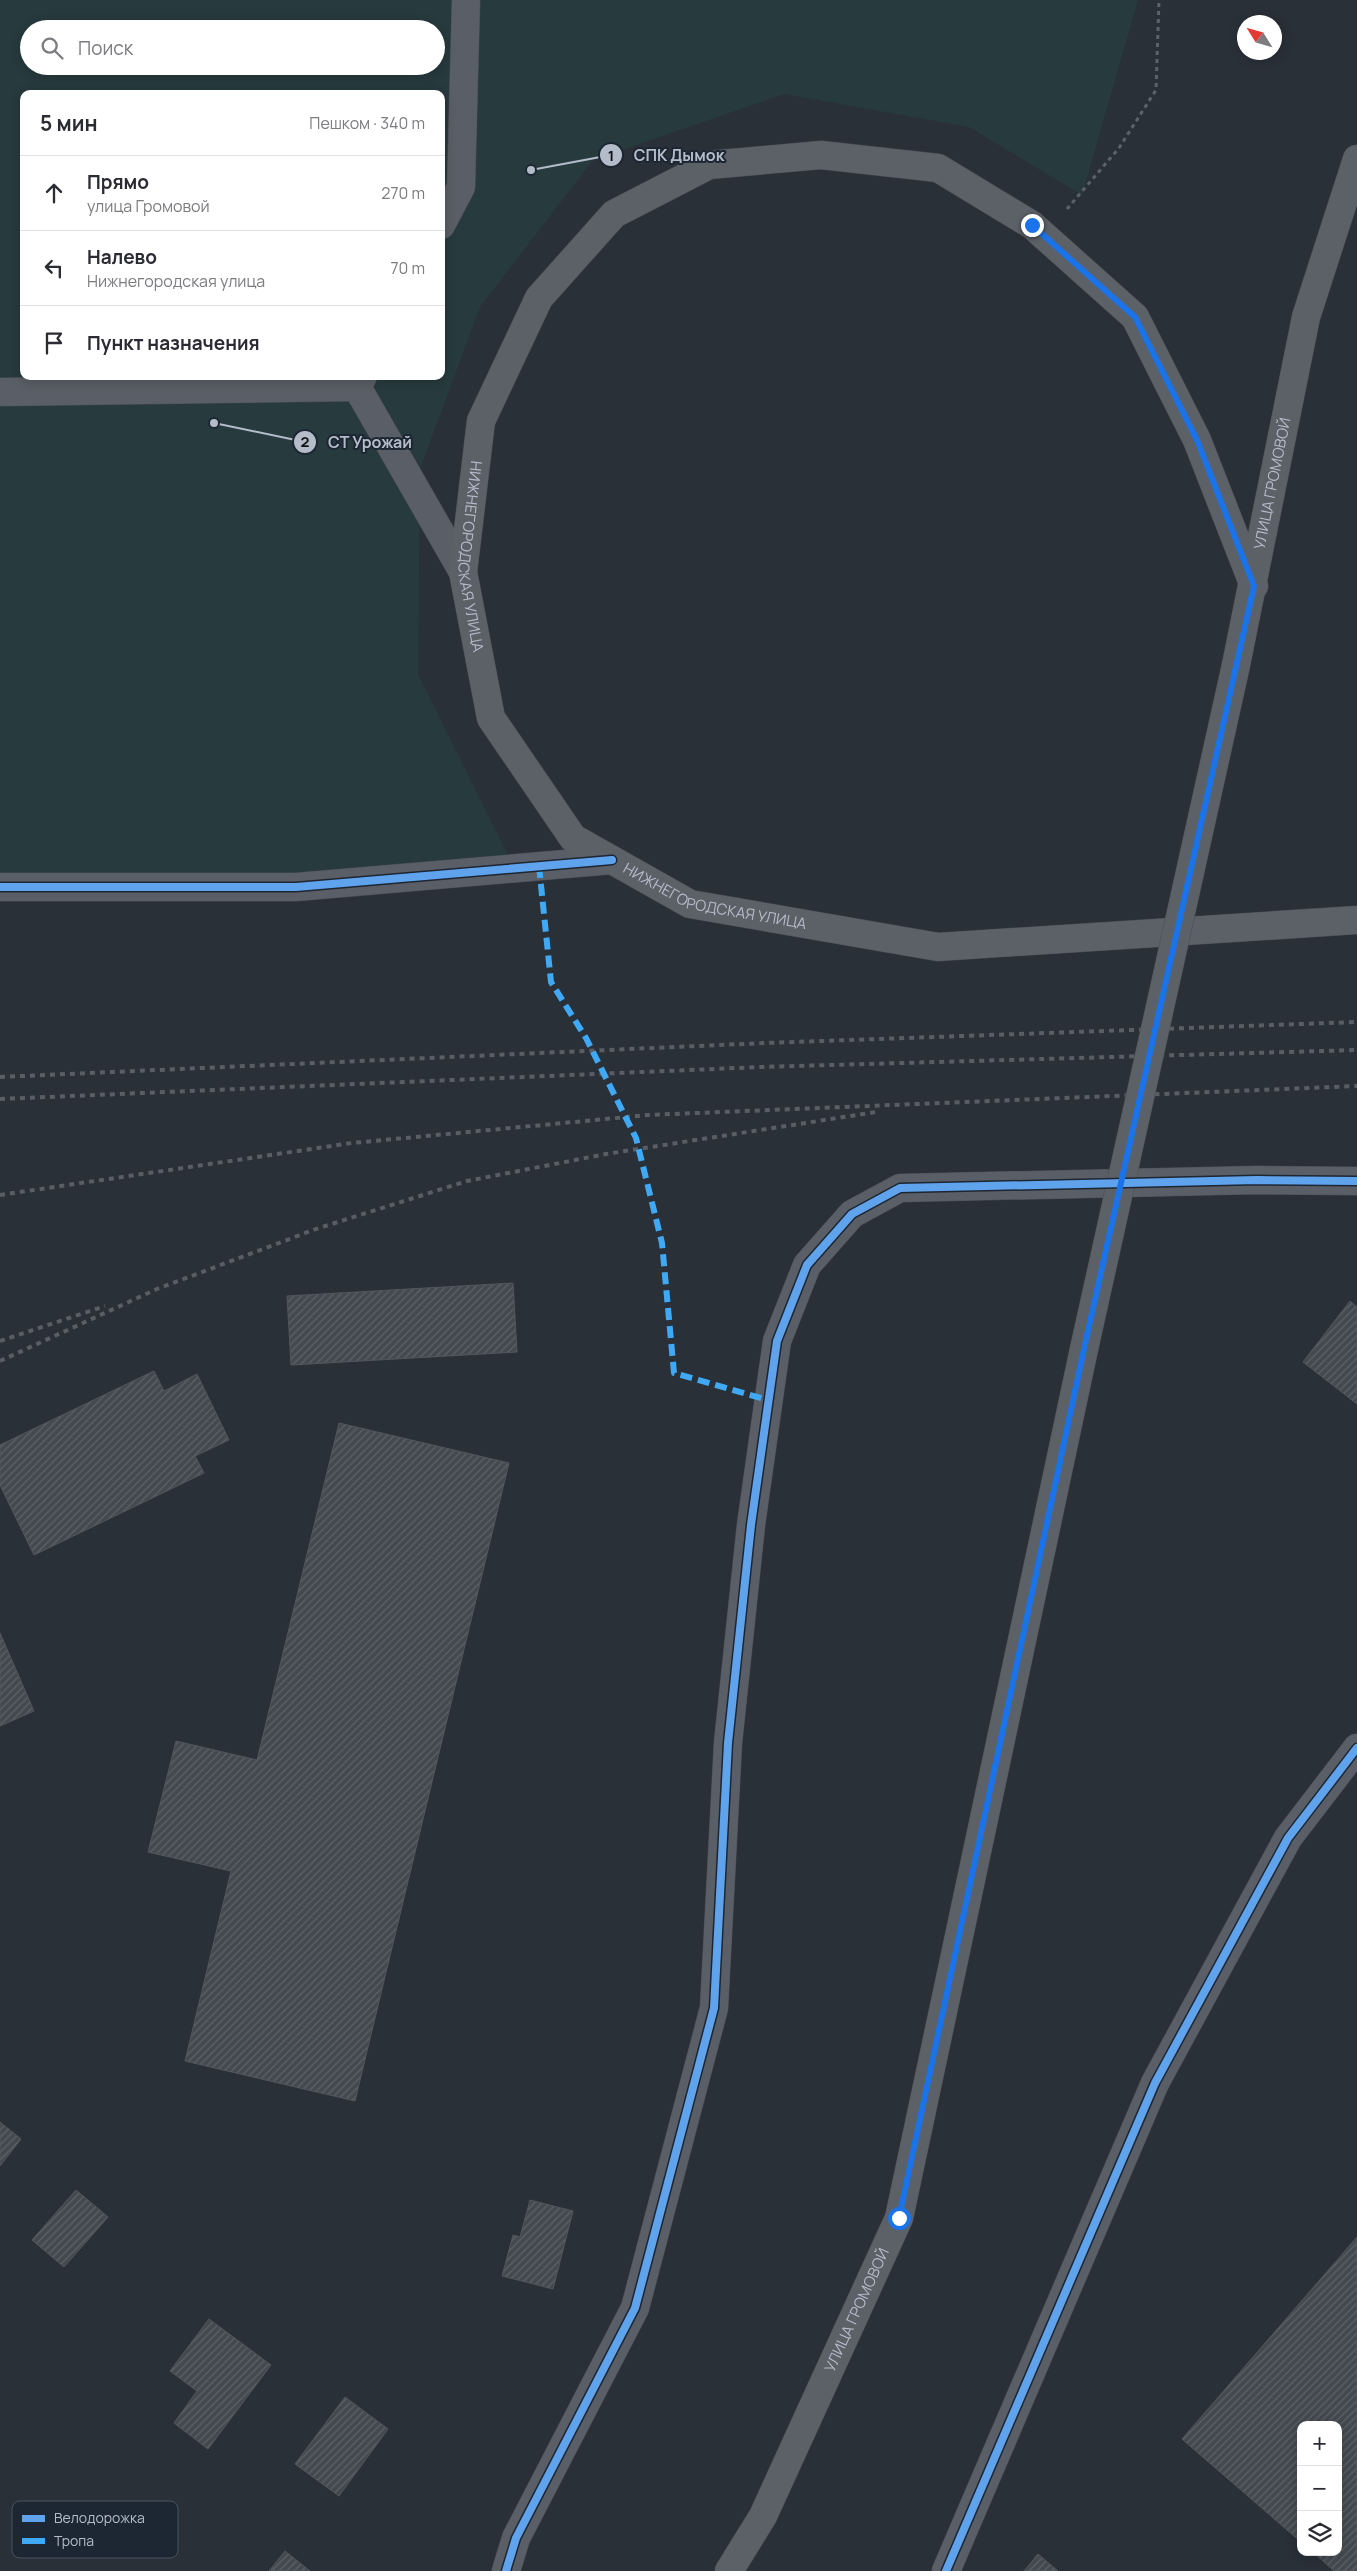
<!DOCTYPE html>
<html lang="ru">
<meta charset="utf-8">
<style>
:root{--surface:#fff;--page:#f7f7f7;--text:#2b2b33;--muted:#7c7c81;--line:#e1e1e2}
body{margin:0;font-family:Manrope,sans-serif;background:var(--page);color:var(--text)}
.controls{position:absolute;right:15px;bottom:15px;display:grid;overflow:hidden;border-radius:10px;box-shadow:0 2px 12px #0003}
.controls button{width:45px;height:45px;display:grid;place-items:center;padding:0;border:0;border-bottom:1px solid var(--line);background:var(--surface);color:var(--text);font:25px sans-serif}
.compass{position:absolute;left:1237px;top:15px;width:45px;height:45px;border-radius:50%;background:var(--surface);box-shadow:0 2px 12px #0003;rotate:307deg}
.stop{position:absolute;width:15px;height:15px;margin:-11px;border:4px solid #1a73e8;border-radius:50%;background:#fff}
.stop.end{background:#1a73e8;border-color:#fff;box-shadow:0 1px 5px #0008}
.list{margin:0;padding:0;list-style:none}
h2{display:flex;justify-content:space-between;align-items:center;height:65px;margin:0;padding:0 20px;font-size:21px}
h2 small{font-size:16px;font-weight:400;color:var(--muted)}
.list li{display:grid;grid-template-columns:32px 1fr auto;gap:15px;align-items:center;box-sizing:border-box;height:75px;padding:0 20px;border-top:1px solid var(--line)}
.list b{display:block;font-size:19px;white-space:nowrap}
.list p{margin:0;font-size:16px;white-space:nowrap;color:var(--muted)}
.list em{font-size:16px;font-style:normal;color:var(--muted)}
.icon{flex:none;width:28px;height:28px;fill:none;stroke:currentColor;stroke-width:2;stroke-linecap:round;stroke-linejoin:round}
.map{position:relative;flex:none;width:1357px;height:2571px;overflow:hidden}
.search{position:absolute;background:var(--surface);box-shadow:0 2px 12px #0003;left:20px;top:20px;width:425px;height:55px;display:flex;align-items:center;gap:12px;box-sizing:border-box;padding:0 18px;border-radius:28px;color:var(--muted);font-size:19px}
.panel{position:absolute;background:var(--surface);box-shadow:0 2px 12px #0003;left:20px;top:90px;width:425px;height:290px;border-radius:10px}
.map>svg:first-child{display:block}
.garden{fill:#273a3e;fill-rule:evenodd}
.building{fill:url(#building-hatch);stroke:#52575f}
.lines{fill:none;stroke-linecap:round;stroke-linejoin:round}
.minor-casing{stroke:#484c53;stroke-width:29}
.major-casing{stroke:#484c55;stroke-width:29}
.path{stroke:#5d636a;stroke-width:3;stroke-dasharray:4 4;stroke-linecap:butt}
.minor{stroke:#5a5e66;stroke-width:28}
.major{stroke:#5c6168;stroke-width:28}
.rail{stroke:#595d64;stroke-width:4;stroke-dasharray:5 5;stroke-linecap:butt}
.major-bridge-casing{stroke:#484c55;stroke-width:29;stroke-linecap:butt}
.major-bridge{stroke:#5c6168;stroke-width:28}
.quiet{stroke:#3fa9f5;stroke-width:6;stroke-dasharray:12 6;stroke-linecap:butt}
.cycleway-casing{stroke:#1d2633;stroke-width:11}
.cycleway{stroke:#60a3ed;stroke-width:8}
.route{stroke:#1a73e8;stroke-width:6}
.labels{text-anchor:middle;stroke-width:4;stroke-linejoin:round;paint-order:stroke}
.street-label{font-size:15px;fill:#b4bcc9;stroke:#1d2633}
.key{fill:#1d2633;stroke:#4a5360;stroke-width:1}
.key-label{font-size:14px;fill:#b4bcc9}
.leader{fill:none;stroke:#b4bcc9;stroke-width:2}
.callout-dot{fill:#b4bcc9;stroke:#1d2633;stroke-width:2}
.mark-label{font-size:15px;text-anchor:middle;font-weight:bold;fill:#111}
.callout-label{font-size:16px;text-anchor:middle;font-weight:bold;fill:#b4bcc9;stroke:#1d2633;stroke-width:4;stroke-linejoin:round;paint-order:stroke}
</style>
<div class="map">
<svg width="1357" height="2571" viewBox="0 0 1357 2571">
<defs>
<pattern id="building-hatch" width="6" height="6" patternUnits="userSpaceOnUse" patternTransform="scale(1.25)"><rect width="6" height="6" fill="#444950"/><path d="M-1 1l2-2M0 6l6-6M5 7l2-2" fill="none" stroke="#5d6168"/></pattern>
</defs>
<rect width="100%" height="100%" fill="#2a3038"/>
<path class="garden" d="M0,0H1138L1082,195L969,127L784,94L593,160L480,307L420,469L418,674L513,865L0,892ZM29,29H436V66H29ZM24,94H441V376H24Z"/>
<g class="building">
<polygon points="513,1283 517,1352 291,1365 287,1296"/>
<polygon points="1350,1301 1357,1307 1357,1404 1303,1362"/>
<polygon points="154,1371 164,1391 197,1374 229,1440 195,1456 204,1473 34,1555 0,1485 0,1445"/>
<polygon points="339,1423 509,1463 355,2101 185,2061 231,1871 148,1852 176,1741 257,1760"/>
<polygon points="0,1633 34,1711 0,1726"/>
<polygon points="0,2122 21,2139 0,2166"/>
<polygon points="76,2190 108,2217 64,2267 32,2240"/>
<polygon points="530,2200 573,2211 553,2289 502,2276 513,2235 520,2237"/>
<polygon points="1357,2237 1357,2571 1334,2571 1313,2552 1338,2552 1338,2425 1301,2425 1301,2542 1182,2439"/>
<polygon points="209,2319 271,2365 208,2449 174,2423 197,2391 170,2371"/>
<polygon points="345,2397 388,2429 339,2496 295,2464"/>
<polygon points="285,2551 310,2571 269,2571"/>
<polygon points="1038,2554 1058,2571 1024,2571"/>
</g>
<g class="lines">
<g class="minor-casing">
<g id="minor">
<polyline points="441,225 461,187 466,0"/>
<polyline points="363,376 357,387 463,572"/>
<polyline points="0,392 357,387"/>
<polyline points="0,887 296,887 612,860"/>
<polyline points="506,2571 516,2538 635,2308 714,2008 728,1743 751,1525 777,1341 807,1265 852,1214 900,1188 1257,1180 1357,1181"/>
<polyline points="946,2571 1155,2083 1288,1838 1357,1748"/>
</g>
</g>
<g class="major-casing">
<g id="major">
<path id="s1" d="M1254,586L1197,440L1135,317L1032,225L938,168L821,155L709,165L614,214L539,298L481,421L463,572L491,718L573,838L690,904L938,947L1357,920"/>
<path id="s2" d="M1236,665L1306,317L1357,159"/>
<path id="s3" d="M729,2571L763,2516L899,2218L1084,1349"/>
</g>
</g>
<polyline class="path" points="1067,209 1119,148 1156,90 1159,0"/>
<use href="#minor" class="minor"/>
<use href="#major" class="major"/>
<g class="rail">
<polyline points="0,1077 765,1043 1357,1022"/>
<polyline points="0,1099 761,1067 1357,1050"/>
<polyline points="0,1195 352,1143 648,1115 1357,1086"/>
<polyline points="0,1341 105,1306"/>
<polyline points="0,1361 157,1289 316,1229 467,1181 606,1154 876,1112"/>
</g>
<g class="major-bridge-casing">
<polyline id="major-bridge" points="1084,1349 1236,665"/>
</g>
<use href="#major-bridge" class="major-bridge"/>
<polyline class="quiet" points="539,866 551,982 586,1038 636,1138 662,1243 674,1373 768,1400"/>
<g class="cycleway-casing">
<g id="cycleway">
<polyline points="0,887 296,887 612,860"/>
<polyline points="506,2571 516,2538 635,2308 714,2008 728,1743 751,1525 777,1341 807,1265 852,1214 900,1188 1257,1180 1357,1181"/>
<polyline points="946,2571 1155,2083 1288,1838 1357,1748"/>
</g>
</g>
<use href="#cycleway" class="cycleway"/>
</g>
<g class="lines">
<polyline class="route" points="899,2218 1084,1349 1254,586 1197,440 1135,317 1032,225"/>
</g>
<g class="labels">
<g class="street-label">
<text dy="5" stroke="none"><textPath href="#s2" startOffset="185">УЛИЦА ГРОМОВОЙ</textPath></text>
<text dy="5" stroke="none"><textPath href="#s1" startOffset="1265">НИЖНЕГОРОДСКАЯ УЛИЦА</textPath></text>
<text dy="5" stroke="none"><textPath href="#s1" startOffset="1730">НИЖНЕГОРОДСКАЯ УЛИЦА</textPath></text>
<text dy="5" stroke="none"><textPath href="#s3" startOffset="291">УЛИЦА ГРОМОВОЙ</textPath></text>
</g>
</g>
<rect x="12" y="2501" width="166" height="57" rx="8" class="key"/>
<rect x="22" y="2515" width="23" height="7" fill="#60a3ed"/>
<rect x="22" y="2538" width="23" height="6" fill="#3fa9f5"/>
<g class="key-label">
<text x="54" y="2523">Велодорожка</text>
<text x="54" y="2546">Тропа</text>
</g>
<path class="leader" d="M531 170L611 155M214 423L305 442"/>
<g class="callout-dot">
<circle cx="531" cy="170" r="5"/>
<circle cx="214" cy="423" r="5"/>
<circle cx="611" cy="155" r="12"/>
<circle cx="305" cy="442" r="12"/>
</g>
<g class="mark-label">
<text x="611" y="161">1</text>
<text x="305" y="447">2</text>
</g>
<g class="callout-label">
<text x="679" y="161">СПК Дымок</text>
<text x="370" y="448">СТ Урожай</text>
</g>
</svg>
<div class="controls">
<button>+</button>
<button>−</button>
<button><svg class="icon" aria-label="layers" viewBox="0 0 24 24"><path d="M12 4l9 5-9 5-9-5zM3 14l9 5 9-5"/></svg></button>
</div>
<svg class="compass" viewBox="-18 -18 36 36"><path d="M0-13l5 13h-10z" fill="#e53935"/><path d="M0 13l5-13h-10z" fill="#7c7c81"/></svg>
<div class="stop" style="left:899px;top:2218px"></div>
<div class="stop end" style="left:1032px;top:225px"></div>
<div class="search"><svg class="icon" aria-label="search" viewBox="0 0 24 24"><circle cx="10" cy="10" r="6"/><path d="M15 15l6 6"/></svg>Поиск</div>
<section class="panel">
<h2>5 мин<small>Пешком · 340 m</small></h2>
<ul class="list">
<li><svg class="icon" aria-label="ahead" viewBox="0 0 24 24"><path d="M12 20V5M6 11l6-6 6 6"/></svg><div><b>Прямо</b><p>улица Громовой</p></div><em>270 m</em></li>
<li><svg class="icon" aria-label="left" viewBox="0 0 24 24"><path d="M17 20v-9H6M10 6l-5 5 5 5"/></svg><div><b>Налево</b><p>Нижнегородская улица</p></div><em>70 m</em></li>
<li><svg class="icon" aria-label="arrive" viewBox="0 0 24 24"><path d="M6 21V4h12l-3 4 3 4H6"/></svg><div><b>Пункт назначения</b></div></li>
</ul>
</section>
</div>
